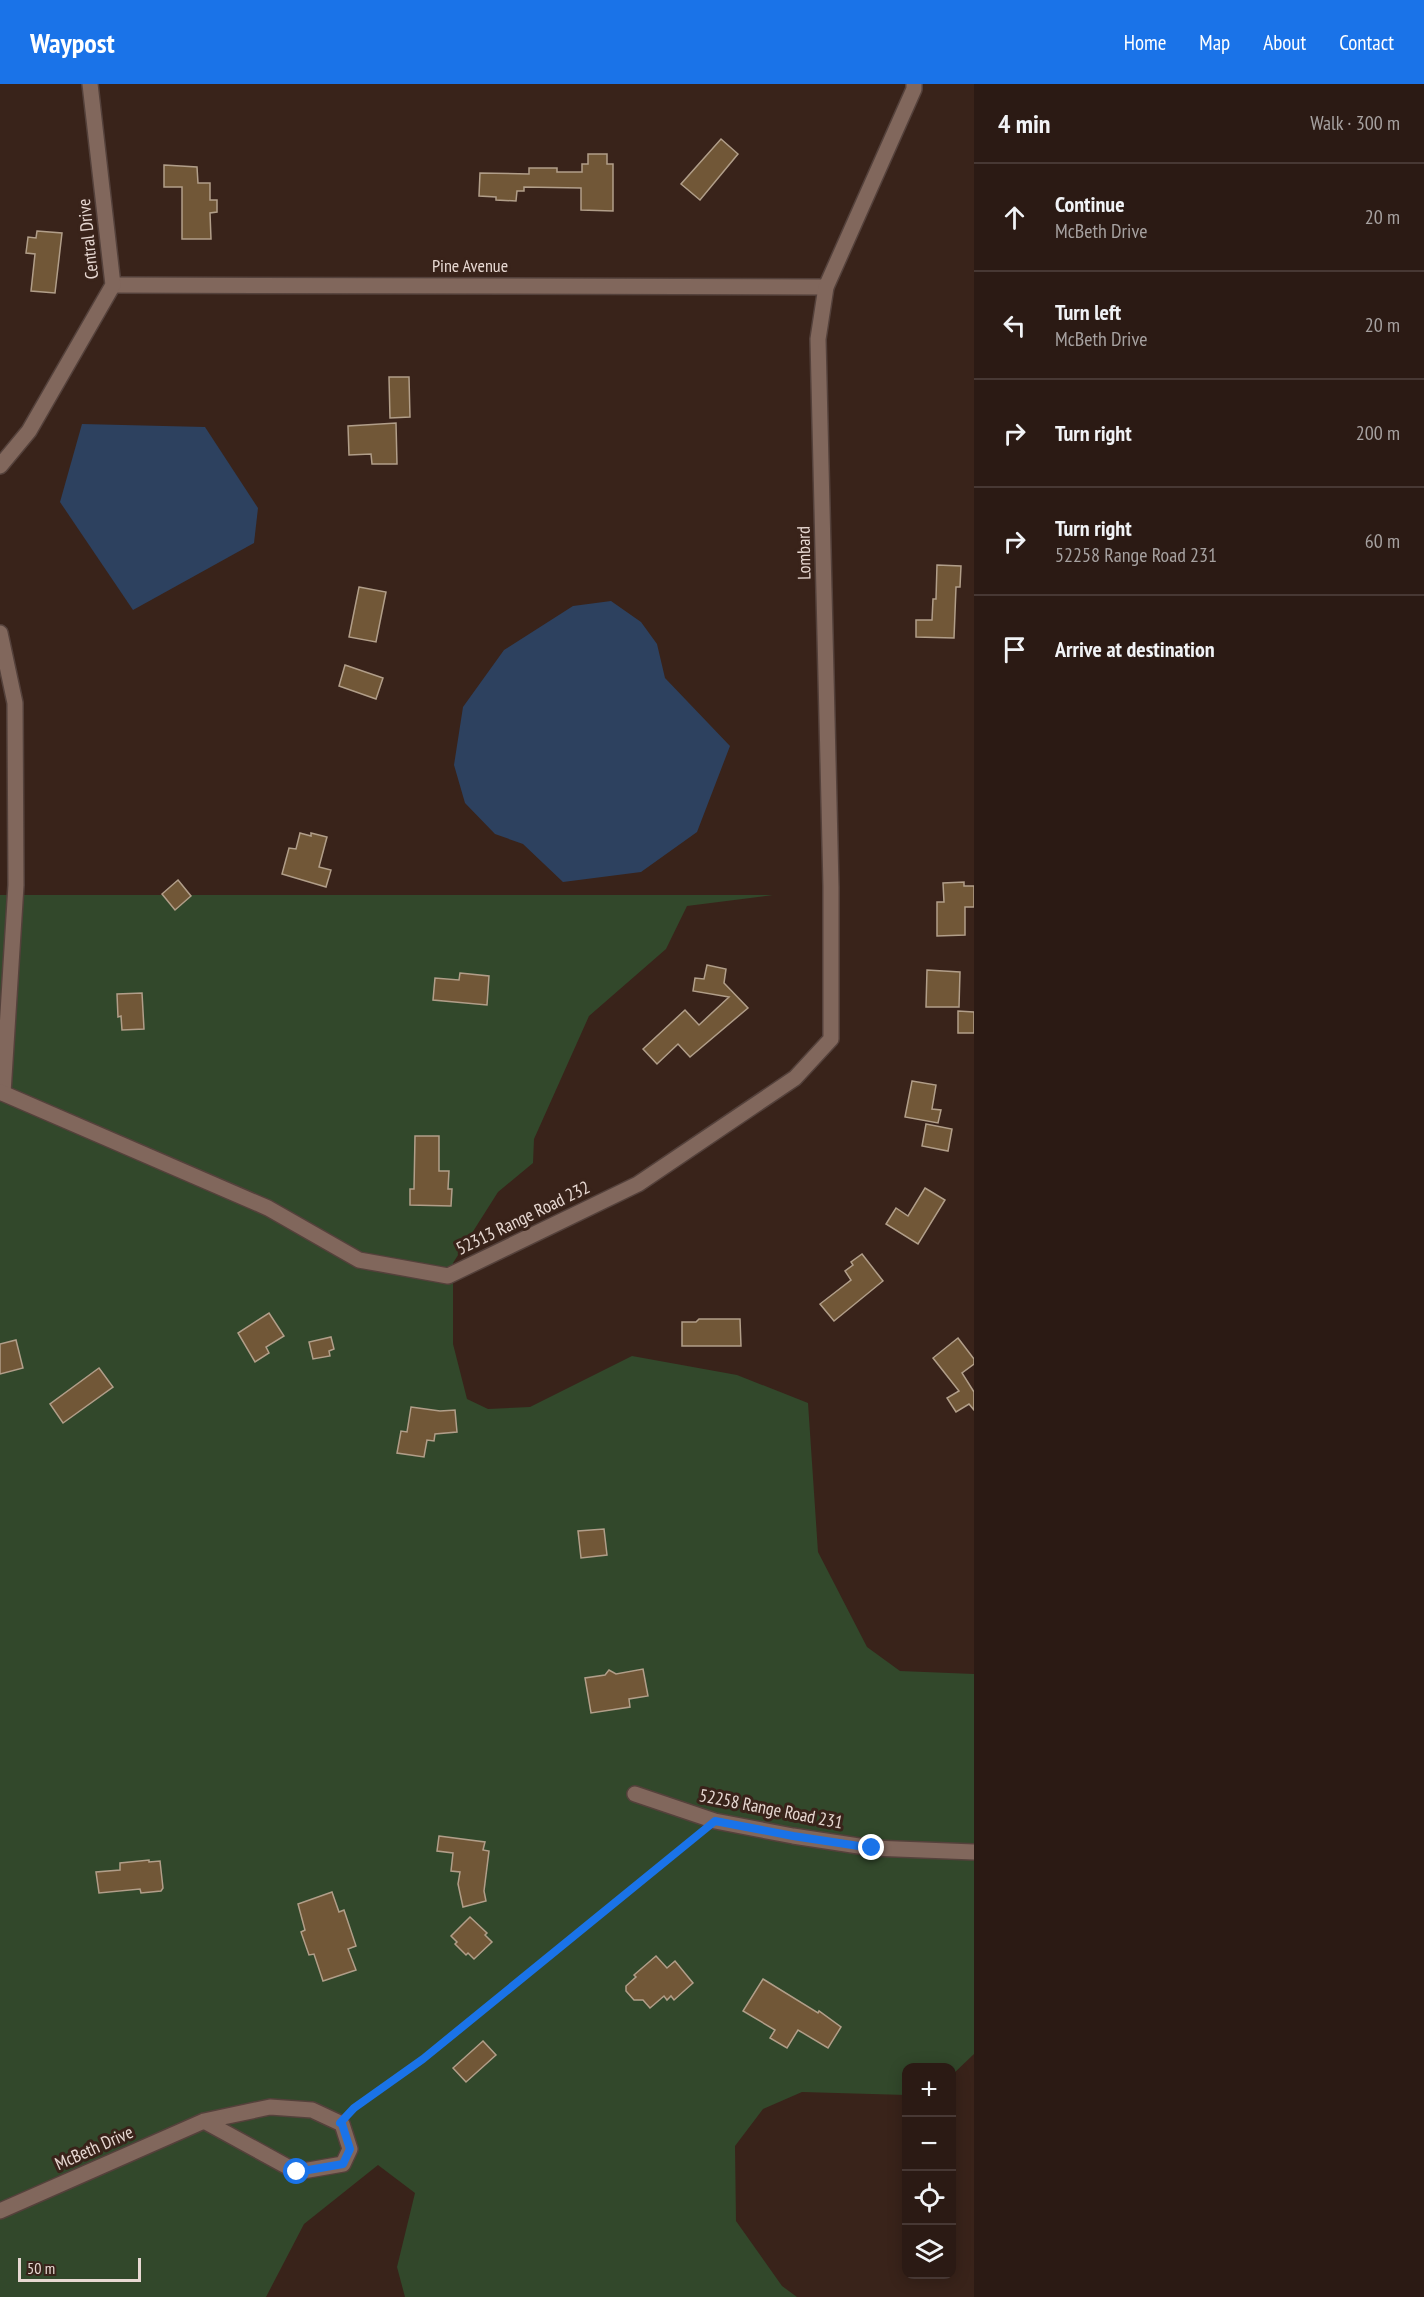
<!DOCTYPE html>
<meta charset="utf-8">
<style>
:root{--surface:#2b1a14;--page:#33231d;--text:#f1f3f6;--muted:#a6a1a0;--line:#473834;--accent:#1a73e8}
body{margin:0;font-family:"PT Sans Narrow",sans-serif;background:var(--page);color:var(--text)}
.controls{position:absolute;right:18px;bottom:18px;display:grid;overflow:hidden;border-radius:12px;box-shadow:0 3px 15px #0003}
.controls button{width:54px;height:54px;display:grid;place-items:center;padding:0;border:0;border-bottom:2px solid var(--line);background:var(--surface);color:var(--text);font:30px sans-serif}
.scale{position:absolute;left:18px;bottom:15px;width:123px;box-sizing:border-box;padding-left:6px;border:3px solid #e8d9d3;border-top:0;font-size:16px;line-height:21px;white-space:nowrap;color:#e8d9d3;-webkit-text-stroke:4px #39231a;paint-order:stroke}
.stop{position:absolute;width:18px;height:18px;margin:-14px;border:4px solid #1a73e8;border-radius:50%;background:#fff}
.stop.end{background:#1a73e8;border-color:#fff;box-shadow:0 2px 6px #0008}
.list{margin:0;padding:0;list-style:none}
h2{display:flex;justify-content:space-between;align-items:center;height:78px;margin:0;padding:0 24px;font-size:26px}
h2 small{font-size:20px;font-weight:400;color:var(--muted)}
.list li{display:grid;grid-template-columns:39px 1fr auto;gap:18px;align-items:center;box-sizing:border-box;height:108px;padding:0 24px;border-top:2px solid var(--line)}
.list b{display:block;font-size:22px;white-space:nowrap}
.list p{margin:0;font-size:20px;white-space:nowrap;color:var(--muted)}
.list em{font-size:20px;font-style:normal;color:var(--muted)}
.icon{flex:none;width:33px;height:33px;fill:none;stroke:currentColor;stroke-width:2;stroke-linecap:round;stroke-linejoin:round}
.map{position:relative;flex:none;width:974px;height:2213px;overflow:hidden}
header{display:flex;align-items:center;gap:36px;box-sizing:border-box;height:84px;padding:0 30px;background:var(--accent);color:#fff}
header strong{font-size:28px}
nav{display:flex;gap:33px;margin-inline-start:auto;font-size:21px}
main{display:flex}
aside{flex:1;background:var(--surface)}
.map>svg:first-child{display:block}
.green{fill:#32482b}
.water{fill:#2d415f}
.building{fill:#715737;stroke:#b19e89;stroke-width:1.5}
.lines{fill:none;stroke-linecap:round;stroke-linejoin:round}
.minor-casing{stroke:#54413b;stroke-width:18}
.path{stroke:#88756e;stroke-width:3;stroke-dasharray:6 3;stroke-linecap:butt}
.minor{stroke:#81675c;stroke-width:15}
.route{stroke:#1a73e8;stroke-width:8}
.labels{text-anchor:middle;stroke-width:6;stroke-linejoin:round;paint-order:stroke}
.street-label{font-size:18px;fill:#e8d9d3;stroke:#39231a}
</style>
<header>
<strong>Waypost</strong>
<nav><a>Home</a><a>Map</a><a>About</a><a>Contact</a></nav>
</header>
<main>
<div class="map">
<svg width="974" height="2213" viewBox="0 0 974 2213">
<rect width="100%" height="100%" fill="#39231a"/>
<polygon class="green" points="0,811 773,811 687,822 666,865 589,932 534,1055 533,1079 498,1108 453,1179 453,1260 467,1315 488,1325 530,1323 632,1272 737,1291 808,1319 818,1468 867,1563 900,1587 974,1590 974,1970 952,1991 952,1984 906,1984 906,2011 802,2008 763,2025 735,2062 736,2137 782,2202 797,2213 405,2213 397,2183 415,2109 378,2081 304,2140 266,2213 0,2213"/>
<g class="water">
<polygon points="82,340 205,343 258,424 254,459 133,526 60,418"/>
<polygon points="611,517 641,538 657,560 665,594 730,662 697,748 641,788 563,798 523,760 495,750 465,719 454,681 463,623 504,566 573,522"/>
</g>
<g class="building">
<polygon points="721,55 738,70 700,116 681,100"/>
<polygon points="588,70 607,70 607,80 613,80 613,127 581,126 581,104 524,103 524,107 517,107 516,117 496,116 496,113 479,112 480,89 529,90 529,84 557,84 557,88 582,88 582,80 588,80"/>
<polygon points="164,81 197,83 198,99 210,99 210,116 217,116 217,128 210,129 211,155 182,155 182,103 164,103"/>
<polygon points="37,147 62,149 55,209 31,207 35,170 26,169 28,153 36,154"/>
<polygon points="389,293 409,293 410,333 390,334"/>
<polygon points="396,339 397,380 372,380 371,370 349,371 348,342"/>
<polygon points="937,481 961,482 960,503 956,503 954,554 916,553 916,536 932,536 933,515 936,515"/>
<polygon points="359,503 386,508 376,558 349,553"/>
<polygon points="345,581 383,594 376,615 339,602"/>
<polygon points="300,749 311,752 311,749 327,753 319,783 331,786 326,803 282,790 289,764 296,765"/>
<polygon points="178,796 191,812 175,826 162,810"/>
<polygon points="964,798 964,802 974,802 974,823 965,823 965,851 937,852 937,818 944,818 943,799"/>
<polygon points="707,881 726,885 724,899 748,924 690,973 678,960 657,980 643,965 685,926 699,941 729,913 693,907 695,894 704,895"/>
<polygon points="927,886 960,888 959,923 926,923"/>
<polygon points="460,889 489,892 487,921 433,916 435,894 459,896"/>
<polygon points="142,909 144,945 122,946 121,932 118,933 117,910"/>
<polygon points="958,927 974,928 974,949 958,949"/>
<polygon points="912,997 936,1001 932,1025 941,1026 938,1039 905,1033"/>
<polygon points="926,1040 952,1045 948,1067 922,1062"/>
<polygon points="415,1052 439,1052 439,1087 449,1087 448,1105 452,1105 451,1122 410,1121 410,1105 414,1105"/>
<polygon points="925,1104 945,1116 918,1160 886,1140 896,1124 908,1132"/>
<polygon points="862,1170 883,1197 834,1237 820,1220 851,1196 845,1187 853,1181 851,1178"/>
<polygon points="269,1229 284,1252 266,1263 269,1269 255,1278 238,1249"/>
<polygon points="699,1235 740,1235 741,1262 682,1262 682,1238 696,1238"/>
<polygon points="331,1253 334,1265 329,1267 330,1272 313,1275 309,1258"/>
<polygon points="958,1254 974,1275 974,1280 962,1289 974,1308 974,1326 969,1320 956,1328 947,1314 959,1307 933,1274"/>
<polygon points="16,1256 23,1284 0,1290 0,1260"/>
<polygon points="99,1284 113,1303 63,1339 50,1320"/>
<polygon points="411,1323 440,1327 455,1326 457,1348 435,1350 434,1357 427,1356 424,1373 397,1369 401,1347 407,1348"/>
<polygon points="604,1445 607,1471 581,1474 578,1447"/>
<polygon points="643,1585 648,1612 629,1615 630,1623 591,1629 585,1594 605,1591 609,1586 616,1590"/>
<polygon points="439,1752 485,1758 483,1766 489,1767 484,1807 486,1817 463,1823 458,1800 460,1788 451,1787 453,1769 437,1767"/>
<polygon points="149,1776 149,1778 160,1777 163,1804 161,1807 141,1809 140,1805 99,1809 96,1788 120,1786 120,1779"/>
<polygon points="332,1808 339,1828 344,1826 356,1862 348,1865 356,1886 323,1897 314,1870 309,1871 301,1848 305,1846 298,1820"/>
<polygon points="470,1833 487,1849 485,1851 492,1858 474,1875 468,1869 466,1871 455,1860 457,1858 451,1852"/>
<polygon points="656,1872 667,1884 675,1877 693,1899 674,1916 671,1912 667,1916 664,1912 650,1924 643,1916 634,1916 626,1907 626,1902 636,1893 634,1891"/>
<polygon points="763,1895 818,1929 819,1927 841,1943 828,1964 798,1946 787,1964 770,1954 775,1946 743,1927"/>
<polygon points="483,1957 496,1971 466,1998 453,1984"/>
</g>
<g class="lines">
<g class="minor-casing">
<g id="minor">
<polyline points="113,201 826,203"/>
<polyline points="0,382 29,347 113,201 90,0"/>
<polyline points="0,549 15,619 16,801 3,1009"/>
<polyline points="0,1008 268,1124 359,1176 448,1192 638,1100 795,994 831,955 831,803 818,255 826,203 914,5 914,0"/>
<polyline points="635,1710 715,1737 793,1752 872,1764 974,1768"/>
<polyline points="0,2127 204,2037 270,2023 312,2026 342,2040 350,2065 343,2080 297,2088 204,2037"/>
</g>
</g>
<polyline class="path" points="351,2028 423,1975 702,1748"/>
<use href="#minor" class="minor"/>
</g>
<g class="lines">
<polyline class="route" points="297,2088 343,2080 350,2065 342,2040 340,2039 354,2024 423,1975 715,1737 793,1752 872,1764"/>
</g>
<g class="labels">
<g class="street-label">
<text transform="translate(88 155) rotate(-96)" y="6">Central Drive</text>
<text x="470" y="188">Pine Avenue</text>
<text transform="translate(804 469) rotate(-91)" y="6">Lombard</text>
<text transform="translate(523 1134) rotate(-26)" y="6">52313 Range Road 232</text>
<text transform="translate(771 1725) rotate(11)" y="6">52258 Range Road 231</text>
<text transform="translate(94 2064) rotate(-24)" y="6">McBeth Drive</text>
</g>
</g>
</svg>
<div class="controls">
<button>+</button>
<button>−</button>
<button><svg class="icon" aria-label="locate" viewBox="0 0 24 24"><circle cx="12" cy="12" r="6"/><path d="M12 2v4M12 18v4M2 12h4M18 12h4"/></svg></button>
<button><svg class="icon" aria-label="layers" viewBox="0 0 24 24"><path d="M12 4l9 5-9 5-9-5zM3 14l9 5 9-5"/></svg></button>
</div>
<div class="scale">50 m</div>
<div class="stop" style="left:297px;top:2088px"></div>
<div class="stop end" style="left:872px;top:1764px"></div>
</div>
<aside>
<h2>4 min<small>Walk · 300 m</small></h2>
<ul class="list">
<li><svg class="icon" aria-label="ahead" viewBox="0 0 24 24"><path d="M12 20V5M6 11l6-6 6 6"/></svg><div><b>Continue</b><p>McBeth Drive</p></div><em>20 m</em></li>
<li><svg class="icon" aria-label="left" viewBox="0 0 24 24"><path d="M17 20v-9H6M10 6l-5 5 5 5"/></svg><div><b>Turn left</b><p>McBeth Drive</p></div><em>20 m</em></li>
<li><svg class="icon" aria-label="right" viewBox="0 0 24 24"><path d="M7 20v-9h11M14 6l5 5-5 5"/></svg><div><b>Turn right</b></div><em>200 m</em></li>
<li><svg class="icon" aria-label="right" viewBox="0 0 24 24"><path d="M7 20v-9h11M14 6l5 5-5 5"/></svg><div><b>Turn right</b><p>52258 Range Road 231</p></div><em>60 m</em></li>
<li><svg class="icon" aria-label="arrive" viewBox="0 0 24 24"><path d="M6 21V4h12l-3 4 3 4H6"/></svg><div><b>Arrive at destination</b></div></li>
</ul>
</aside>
</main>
